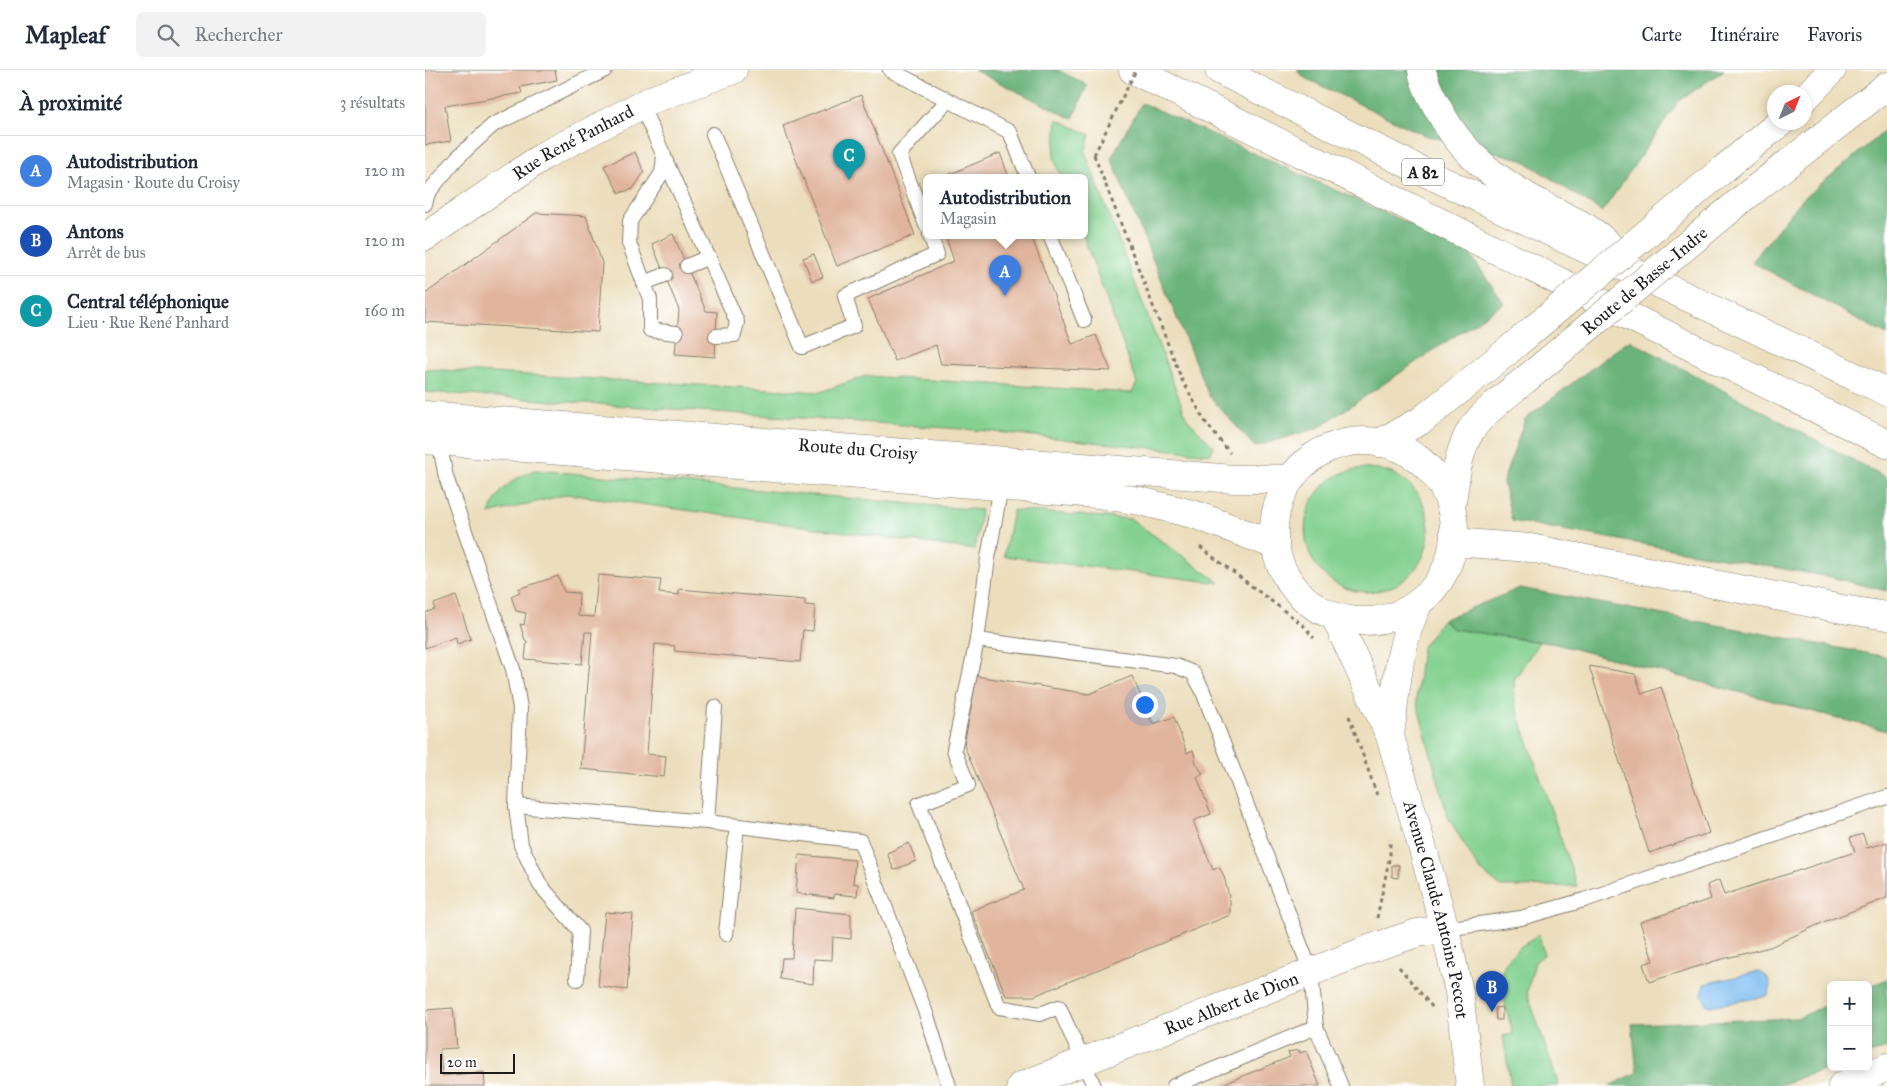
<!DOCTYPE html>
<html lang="fr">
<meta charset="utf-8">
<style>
:root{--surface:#fff;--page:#f2f2f3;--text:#1f2937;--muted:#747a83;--line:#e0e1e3;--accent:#b45309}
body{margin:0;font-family:"IM FELL Great Primer",serif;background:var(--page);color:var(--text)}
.controls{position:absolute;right:15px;bottom:15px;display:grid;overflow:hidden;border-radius:8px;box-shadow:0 2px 8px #0003}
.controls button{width:45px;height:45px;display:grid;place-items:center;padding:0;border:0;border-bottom:1px solid var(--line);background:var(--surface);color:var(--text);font:25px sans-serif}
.compass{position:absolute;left:1342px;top:15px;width:45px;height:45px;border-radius:50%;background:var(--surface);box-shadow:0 2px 8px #0003;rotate:43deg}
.scale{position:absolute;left:15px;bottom:12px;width:75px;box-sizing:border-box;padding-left:5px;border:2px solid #1c1c1c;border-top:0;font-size:14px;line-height:18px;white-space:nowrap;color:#1c1c1c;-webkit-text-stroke:4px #fff;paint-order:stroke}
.you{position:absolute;left:719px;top:634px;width:18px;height:18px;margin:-12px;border:4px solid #fff;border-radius:50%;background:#1a73e8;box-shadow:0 0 0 8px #1a73e833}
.badge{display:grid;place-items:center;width:32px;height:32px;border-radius:50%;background:var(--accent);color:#fff;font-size:16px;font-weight:700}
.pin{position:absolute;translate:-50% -41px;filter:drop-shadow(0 1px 2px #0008)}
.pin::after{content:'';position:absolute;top:26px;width:18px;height:15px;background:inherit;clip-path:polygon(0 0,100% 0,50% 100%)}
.popup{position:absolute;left:498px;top:104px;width:165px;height:65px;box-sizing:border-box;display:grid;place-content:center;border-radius:8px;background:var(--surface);filter:drop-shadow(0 1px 4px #0005);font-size:16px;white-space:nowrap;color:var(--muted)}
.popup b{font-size:19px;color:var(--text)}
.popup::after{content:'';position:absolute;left:50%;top:100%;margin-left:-10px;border:10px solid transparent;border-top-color:var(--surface)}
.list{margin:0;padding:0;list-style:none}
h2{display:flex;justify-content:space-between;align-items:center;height:65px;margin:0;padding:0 20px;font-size:21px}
h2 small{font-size:16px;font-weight:400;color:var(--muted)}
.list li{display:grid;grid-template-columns:32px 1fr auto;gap:15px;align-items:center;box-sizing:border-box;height:70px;padding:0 20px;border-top:1px solid var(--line)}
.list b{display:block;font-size:19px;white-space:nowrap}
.list p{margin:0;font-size:16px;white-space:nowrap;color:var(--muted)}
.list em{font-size:16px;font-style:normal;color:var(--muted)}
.icon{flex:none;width:28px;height:28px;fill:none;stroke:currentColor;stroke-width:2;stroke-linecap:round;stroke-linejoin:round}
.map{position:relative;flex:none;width:1462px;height:1016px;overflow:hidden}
header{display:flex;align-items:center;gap:30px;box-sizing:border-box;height:70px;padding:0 25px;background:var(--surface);border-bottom:1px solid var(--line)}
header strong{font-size:24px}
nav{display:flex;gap:28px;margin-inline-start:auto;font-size:18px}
.search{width:350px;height:45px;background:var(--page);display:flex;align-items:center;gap:12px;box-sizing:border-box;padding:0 18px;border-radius:8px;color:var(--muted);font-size:19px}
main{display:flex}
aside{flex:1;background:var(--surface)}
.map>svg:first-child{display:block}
.green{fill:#84d190;stroke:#507656}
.forest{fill:#6bb37a;stroke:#44684b}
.water{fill:#7bbcf0;stroke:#4c6c86}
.building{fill:#e1b59c}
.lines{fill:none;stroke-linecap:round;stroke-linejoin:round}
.lane-casing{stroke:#847d6c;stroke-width:16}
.street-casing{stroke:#847d6c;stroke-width:29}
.secondary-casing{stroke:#847d6c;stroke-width:29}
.highway-casing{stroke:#847d6c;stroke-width:29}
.path{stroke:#847d6c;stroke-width:3;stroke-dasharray:4 4;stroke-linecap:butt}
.lane{stroke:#fff;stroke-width:14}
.street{stroke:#fff;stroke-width:28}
.secondary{stroke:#fff;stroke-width:28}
.highway{stroke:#fff;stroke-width:28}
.secondary-bridge-casing{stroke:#847d6c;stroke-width:29;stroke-linecap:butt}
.path-bridge{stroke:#847d6c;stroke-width:3;stroke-dasharray:4 4;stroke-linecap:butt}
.secondary-bridge{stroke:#fff;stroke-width:28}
.labels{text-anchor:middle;stroke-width:4;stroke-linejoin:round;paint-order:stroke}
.shield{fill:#fff;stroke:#606060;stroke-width:1}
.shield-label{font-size:16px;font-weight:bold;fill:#1c1c1c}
.street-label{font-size:18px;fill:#1c1c1c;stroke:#fff}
</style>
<header>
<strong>Mapleaf</strong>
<div class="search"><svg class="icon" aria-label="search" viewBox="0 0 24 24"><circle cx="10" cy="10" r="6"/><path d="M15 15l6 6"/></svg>Rechercher</div>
<nav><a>Carte</a><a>Itinéraire</a><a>Favoris</a></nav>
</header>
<main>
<aside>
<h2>À proximité<small>3 résultats</small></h2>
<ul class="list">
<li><span class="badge" style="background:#3f7fe0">A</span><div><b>Autodistribution</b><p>Magasin · Route du Croisy</p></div><em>120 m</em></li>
<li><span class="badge" style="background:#1a4fb4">B</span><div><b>Antons</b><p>Arrêt de bus</p></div><em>120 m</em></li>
<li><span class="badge" style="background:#0f9aa8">C</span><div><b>Central téléphonique</b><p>Lieu · Rue René Panhard</p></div><em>160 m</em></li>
</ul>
</aside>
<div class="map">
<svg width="1462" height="1016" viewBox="0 0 1462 1016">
<rect width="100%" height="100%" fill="#fff"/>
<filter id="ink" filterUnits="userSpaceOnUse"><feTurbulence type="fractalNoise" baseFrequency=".02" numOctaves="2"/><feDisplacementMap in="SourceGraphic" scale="10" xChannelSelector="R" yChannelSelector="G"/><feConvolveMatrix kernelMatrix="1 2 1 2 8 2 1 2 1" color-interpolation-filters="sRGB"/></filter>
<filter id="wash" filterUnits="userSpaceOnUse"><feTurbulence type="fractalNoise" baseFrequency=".0096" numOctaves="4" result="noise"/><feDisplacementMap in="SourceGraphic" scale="20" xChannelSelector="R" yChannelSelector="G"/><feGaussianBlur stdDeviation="1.12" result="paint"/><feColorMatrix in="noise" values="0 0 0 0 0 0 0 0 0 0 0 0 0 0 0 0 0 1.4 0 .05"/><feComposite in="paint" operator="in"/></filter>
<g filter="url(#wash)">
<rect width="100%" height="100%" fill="#ecdebc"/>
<g class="green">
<polygon points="632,49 665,65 660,82 762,349 788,376 786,384 551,360 0,322 0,299 395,322 441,306 707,323 712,313 658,165 659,107 636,107 629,88"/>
<circle cx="942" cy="460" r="62"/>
<path d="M110,400L556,440L550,480L143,424L64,444C74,419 85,410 110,400Z"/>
<polygon points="588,440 706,449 795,513 579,486"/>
<polygon points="1017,550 1028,559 1114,572 1089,610 1090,634 1152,816 1076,817 1054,799 1023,747 991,630 997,577"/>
<path d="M1114,864L1119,885L1110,892L1102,922L1134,1016H1086L1078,966L1088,964C1075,910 1061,897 1114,864Z"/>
</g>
<g class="forest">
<polygon points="549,0 633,0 662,15 648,49"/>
<polygon points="872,0 1299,0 1253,32 1177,142 1096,89 999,65 878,7"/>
<polygon points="717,33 1041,179 1079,233 893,358 830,377 784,326 686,88"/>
<polygon points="1462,59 1462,265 1327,192 1373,133"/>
<polygon points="1204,270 1462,408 1462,521 1405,507 1087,451 1078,412 1100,349"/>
<polygon points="1095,518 1462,587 1462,661 1131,574 1028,559 1017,550"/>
<polygon points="1462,909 1462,978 1443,984 1443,917"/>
<polygon points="1406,933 1406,997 1352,1016 1184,1016 1212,1003 1207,954 1373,948"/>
</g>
<path class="water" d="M1332,902C1344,904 1348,916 1343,926L1285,936L1281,934L1277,924L1279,914Z"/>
<g id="blocks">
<g class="building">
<polygon points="0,0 130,0 132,10 95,17 97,23 20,36 26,71 0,75"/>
<polygon points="436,25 490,165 412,196 358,56"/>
<polygon points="210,82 219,102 208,119 194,123 179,96"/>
<polygon points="575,83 584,107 518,107"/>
<polygon points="111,143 161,146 177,193 173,262 0,252 0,224"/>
<polygon points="248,164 281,241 292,242 290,287 250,284 254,240 227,174"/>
<polygon points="520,165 606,165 647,274 671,265 686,301 516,294 511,275 470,291 443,229 529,191"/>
<polygon points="389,184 398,207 387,211 378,188"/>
<polygon points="173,505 236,510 234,523 254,525 254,519 380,530 380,535 390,536 388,561 378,560 375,592 249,581 250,576 230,574 222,684 241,686 239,707 156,699 167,562 160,562 157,594 100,589 102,571 100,570 95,554 99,555 101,543 91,541 86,526 95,522 93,519 133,506 139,522 154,523 153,546 169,547"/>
<polygon points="31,526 46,569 32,574 31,567 0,578 0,543 10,539 9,534"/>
<polygon points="1164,596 1210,604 1217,624 1236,617 1284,763 1224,783"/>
<polygon points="552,606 664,624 707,606 728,654 749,647 762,683 768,680 771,693 778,704 772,707 786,744 768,751 788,800 794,797 799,806 805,831 805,845 609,926 581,926 546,841 599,820 539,675"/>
<polygon points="1438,764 1442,778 1462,772 1462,828 1401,851 1345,877 1290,891 1224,912 1218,894 1228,891 1215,852 1286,829 1282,815 1294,810 1299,825 1430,782 1425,768"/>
<polygon points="484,773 491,791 469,800 462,783"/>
<polygon points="374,785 430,790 428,813 433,814 432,826 409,824 409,828 371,823"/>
<polygon points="967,795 974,795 973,808 967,807"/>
<polygon points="370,838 426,844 426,869 408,867 407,890 389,889 388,914 355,909 357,888 367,888"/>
<polygon points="180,842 208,844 202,920 173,916"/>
<polygon points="1077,937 1077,950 1071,950 1070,938"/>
<polygon points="28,938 32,978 15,979 17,1006 59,1002 60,1016 0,1016 0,940"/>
<polygon points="874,980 875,983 881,981 895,1016 793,1016 865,987 863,982"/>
</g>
</g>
</g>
<g filter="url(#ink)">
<use href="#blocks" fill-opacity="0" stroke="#847d6c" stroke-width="1"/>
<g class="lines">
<g class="lane-casing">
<g id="lane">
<polyline points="465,0 585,62 603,107"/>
<polyline points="216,35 239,86 237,103 205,151 204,173 225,229 225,260 251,263"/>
<polyline points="288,64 377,277 429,256 420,226 512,184 505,165"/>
<polyline points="239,87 312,252 309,265 291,266"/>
<polyline points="0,134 3,123 32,88 68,55 180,0"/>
<polyline points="501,155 474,84 523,30"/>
<polyline points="625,165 659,250"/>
<polyline points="262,196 284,187"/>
<polyline points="219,213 240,205"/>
<polyline points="13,367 21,407 88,599 95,638 91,736 282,752 290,637"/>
<polyline points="577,411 563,488 552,570 751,596 768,603 777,619 886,902 891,957"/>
<polyline points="552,570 529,680 543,715 494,734 574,937 615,944 634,937 669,1016"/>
<polyline points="91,736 96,775 115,815 155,861 152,909"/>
<polyline points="282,752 435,771 502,946 524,1016"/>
<polyline points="1020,859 1096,848 1159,830 1462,727"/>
<polyline points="301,864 312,756"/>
<polyline points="749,1016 891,957 916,1016"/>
</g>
</g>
<g class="street-casing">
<g id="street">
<path id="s1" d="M0,167L120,85L226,30L308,0"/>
<path id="s2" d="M596,1016L947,878L992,863L1020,859"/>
</g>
</g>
<g class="secondary-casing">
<g id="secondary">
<polyline points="1296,101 1356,52"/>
<polyline points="1320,127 1462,16"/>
<path id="s3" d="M0,345L809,409H866"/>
<polyline points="0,370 672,424 715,431 771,445 850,475"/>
<circle cx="939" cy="461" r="90"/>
<polyline points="954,373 997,350 1079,284"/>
<path d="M1026,438C1030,413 1032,383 1046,360C1058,341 1093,316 1111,301"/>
<path id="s4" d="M910,547L965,666L997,776L1020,859L1034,922L1045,1016"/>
<path d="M965,666C971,621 973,575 993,534"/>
</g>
</g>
<g class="highway-casing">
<g id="highway">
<polyline points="708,0 1462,374"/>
<polyline points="794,0 999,102 1462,322"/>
<path d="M997,0C999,14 1008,30 1015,42C1038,86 1076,113 1119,136C1145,149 1169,158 1189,181"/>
<polyline points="1380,28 1407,0"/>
<polyline points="1355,53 1355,52"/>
<polyline points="1029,472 1105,478 1417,539 1462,546"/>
<polyline points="1417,1016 1462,997"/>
</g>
</g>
<g class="path">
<polyline points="669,85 757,310 781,353 805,383"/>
<polyline points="775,477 878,555 889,568"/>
<polyline points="924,646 952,725"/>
<polyline points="952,848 965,785 965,769"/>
<polyline points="974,897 1008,938"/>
</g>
<use href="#lane" class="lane"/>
<use href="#street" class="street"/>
<use href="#secondary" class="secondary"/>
<use href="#highway" class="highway"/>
<g class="secondary-bridge-casing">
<g id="secondary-bridge">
<polyline points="1079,284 1296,101"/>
<path id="s5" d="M1111,301L1320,127"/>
</g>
</g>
<polyline class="path-bridge" points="669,85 711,0"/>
<use href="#secondary-bridge" class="secondary-bridge"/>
</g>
</g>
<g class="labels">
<rect class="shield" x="977" y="88.5" width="42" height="27" rx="4"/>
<g class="shield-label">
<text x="998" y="108">A 82</text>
</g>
<g class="street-label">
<text dy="6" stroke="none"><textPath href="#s1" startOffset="176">Rue René Panhard</textPath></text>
<text dy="6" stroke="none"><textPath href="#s5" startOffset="141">Route de Basse-Indre</textPath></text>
<text dy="6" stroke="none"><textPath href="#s3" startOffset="434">Route du Croisy</textPath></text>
<text dy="6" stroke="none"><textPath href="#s4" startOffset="311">Avenue Claude Antoine Peccot</textPath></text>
<text dy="6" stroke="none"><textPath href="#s2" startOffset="226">Rue Albert de Dion</textPath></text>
</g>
</g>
</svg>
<div class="controls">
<button>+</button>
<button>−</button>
</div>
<svg class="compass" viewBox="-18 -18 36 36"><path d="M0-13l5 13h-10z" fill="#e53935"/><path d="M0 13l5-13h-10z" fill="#747a83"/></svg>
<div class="scale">20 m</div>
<div class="you"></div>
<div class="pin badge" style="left:580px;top:226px;background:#3f7fe0">A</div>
<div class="popup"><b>Autodistribution</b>Magasin</div>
<div class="pin badge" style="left:1067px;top:942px;background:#1a4fb4">B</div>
<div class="pin badge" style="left:424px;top:110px;background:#0f9aa8">C</div>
</div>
</main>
